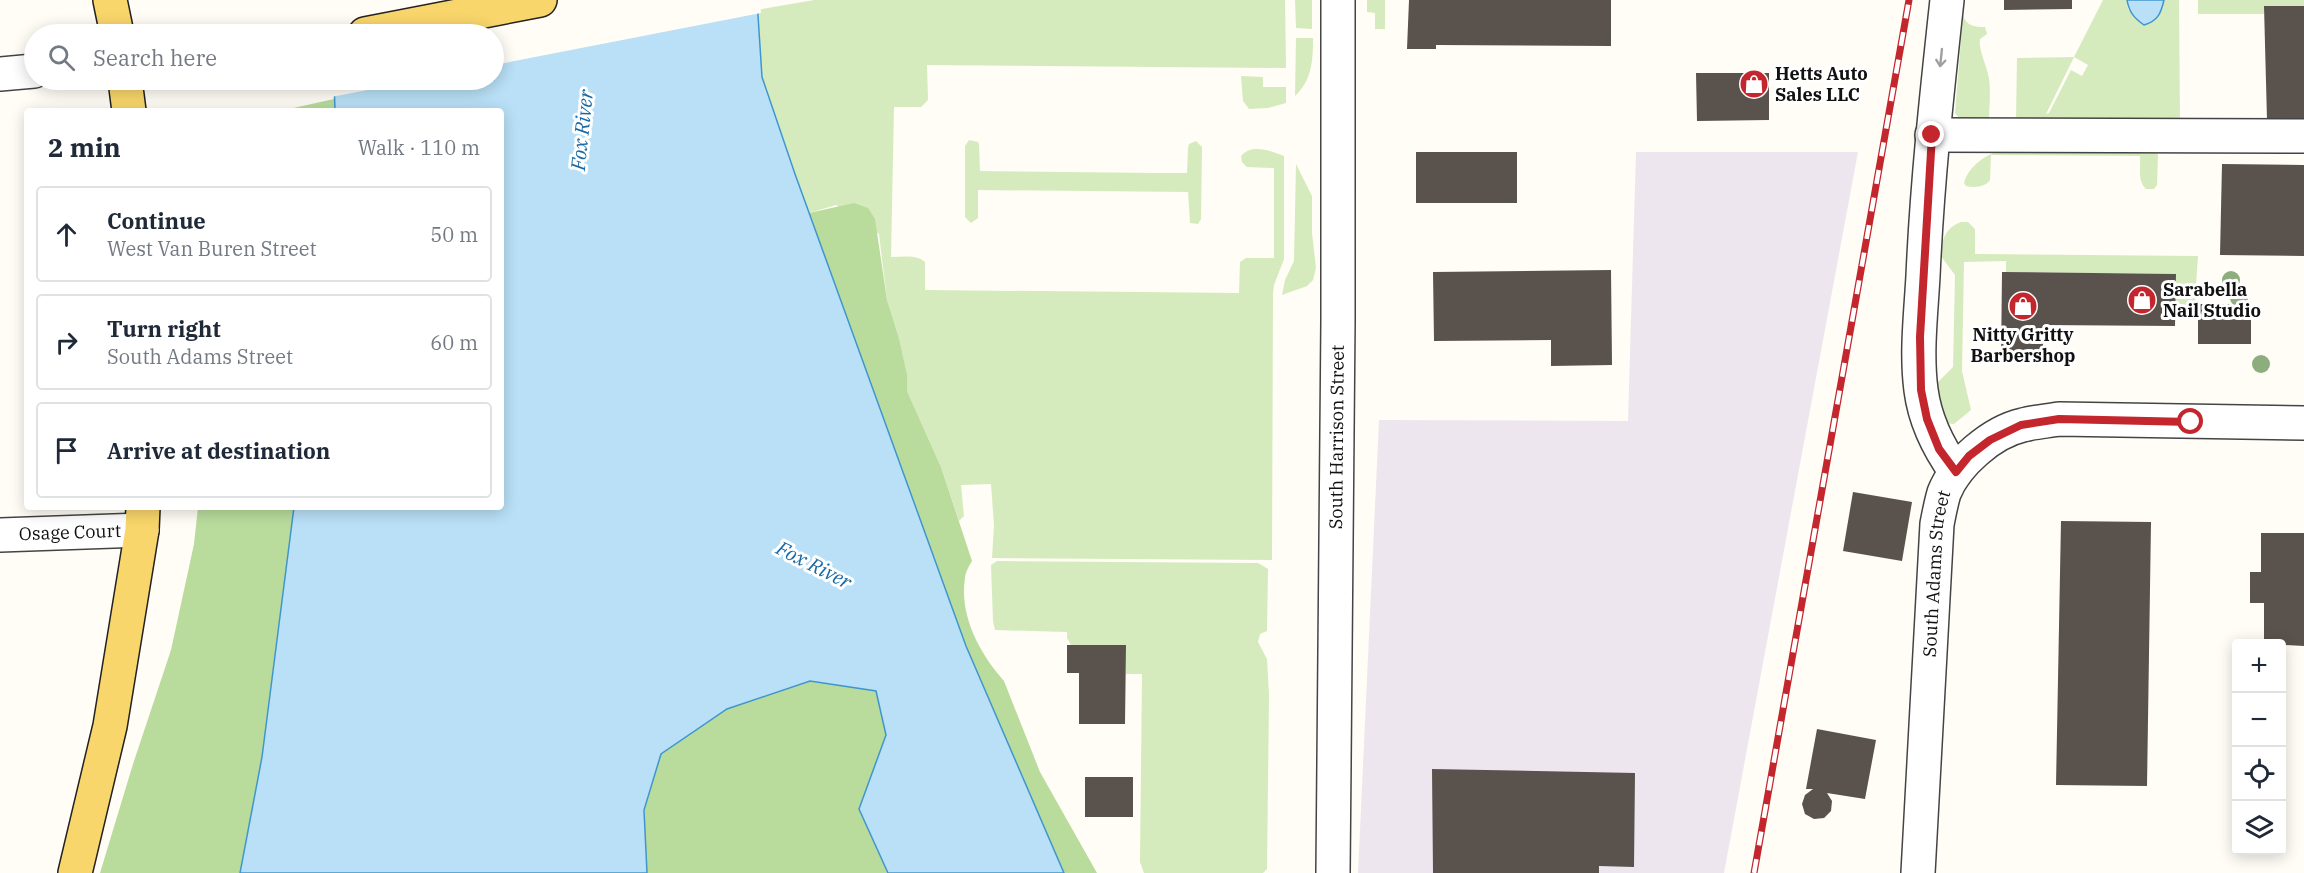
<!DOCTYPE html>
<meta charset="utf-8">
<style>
:root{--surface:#fff;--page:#f6f6f7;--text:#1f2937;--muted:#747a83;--line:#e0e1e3}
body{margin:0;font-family:"IBM Plex Serif",serif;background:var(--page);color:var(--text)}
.controls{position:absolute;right:18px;bottom:18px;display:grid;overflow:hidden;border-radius:6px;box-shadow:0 3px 15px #0003}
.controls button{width:54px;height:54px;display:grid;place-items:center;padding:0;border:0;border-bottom:2px solid var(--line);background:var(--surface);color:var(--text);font:30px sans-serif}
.stop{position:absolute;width:18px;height:18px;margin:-14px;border:4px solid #c4262e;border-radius:50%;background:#fff}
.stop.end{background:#c4262e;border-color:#fff;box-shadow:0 2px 6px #0008}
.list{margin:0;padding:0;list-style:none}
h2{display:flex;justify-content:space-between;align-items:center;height:78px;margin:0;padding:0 24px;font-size:26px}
h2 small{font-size:20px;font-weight:400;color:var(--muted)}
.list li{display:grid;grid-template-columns:39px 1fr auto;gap:18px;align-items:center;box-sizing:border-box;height:96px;margin:0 12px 12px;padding:0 12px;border:2px solid var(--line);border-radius:6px}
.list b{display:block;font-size:22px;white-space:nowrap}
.list p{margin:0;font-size:20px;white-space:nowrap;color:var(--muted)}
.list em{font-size:20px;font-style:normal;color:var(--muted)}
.icon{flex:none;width:33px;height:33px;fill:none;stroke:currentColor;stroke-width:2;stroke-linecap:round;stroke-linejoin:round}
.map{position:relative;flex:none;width:2304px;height:873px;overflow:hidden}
.search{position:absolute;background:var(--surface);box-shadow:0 3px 15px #0003;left:24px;top:24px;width:480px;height:66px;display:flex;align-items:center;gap:15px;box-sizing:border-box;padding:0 21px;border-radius:33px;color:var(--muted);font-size:22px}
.panel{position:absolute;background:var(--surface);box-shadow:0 3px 15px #0003;left:24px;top:108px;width:480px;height:402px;border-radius:6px}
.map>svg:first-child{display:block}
.industrial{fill:#eee6ef}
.green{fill:#d5ebbd;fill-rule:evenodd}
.forest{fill:#b9dc9c}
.water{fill:#b9e0f7;stroke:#3f96cf;stroke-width:1.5}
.pier{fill:#fffdf5}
.building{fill:#5a524d}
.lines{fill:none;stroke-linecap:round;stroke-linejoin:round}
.minor-casing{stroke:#444;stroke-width:36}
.major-casing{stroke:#222;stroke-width:36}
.minor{stroke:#fff;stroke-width:33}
.major{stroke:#f9d66b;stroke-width:33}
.rail-casing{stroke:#c4262e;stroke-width:7}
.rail{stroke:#fff;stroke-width:4.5;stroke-dasharray:14;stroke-linecap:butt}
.tree{fill:#8dad7f}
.oneway{stroke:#a0a0a0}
.route{stroke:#c4262e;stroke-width:8}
.labels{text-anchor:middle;stroke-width:6;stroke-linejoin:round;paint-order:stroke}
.poi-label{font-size:18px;font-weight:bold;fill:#111;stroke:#fff;text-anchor:start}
.street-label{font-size:18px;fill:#111;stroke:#fff}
.water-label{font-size:20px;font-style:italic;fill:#1768a6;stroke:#fff}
</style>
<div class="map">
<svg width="2304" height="873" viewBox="0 0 2304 873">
<rect width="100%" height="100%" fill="#fffdf5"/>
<polygon class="industrial" points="1636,152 1858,152 1724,873 1358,873 1379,420 1628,421"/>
<g class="green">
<path d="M814,0H1285L1286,68L927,65L928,100L921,107H894L891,257C903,257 916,254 925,262V290L1239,293L1240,262L1246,258H1274V168L1247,167L1242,162L1241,156C1252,143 1271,151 1284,156V259L1274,285L1273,293L1272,560L992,558L994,525L991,484L961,485L964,516L959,521L941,467L907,391V374L899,338L887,300L879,234L836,205L809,213L762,77L757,10Z"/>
<polygon points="1295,0 1312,0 1312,29 1296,28"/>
<polygon points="1367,0 1385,0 1385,29 1375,29 1375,13 1367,12"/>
<path d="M2103,0H2127L2128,9L2145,25C2158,21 2161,13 2164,0H2179L2180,123L2016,122L2017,58L2074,57ZM2074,57L2088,65L2082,76L2071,70L2049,113L2046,114Z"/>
<polygon points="2198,0 2304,0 2304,6 2264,14 2198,14"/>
<path d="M1963,15C1966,26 1975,27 1985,27L1987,34L1980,39C1978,50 1988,68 1989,79C1991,93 1989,108 1989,122L1960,119L1955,113Z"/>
<path d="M1296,38H1313C1313,60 1312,80 1295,96Z"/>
<polygon points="1241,76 1263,77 1263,87 1286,87 1286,103 1268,108 1249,109 1243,101"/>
<polygon points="969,140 978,142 979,144 980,171 1159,173 1187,173 1188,148 1189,144 1196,141 1202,147 1201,219 1198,224 1190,223 1188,192 978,190 978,218 971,223 965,217 965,146"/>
<path d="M2004,149L2155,151L2158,155L2157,185L2154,189H2146C2137,180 2141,168 2140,156L1991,155L1990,180C1986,187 1974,188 1966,186L1964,183C1969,165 1987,154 2004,149Z"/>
<polygon points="1296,164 1312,196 1312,233 1316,268 1313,280 1307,286 1282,295 1285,280 1294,261"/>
<path d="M1961,222H1968L1975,229V254L2198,256L2194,314H2175L2176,274L2006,272V261L1964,262L1962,371L1971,410L1954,424L1943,423L1940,415L1937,383L1953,367L1955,275L1940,255C1942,240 1945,228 1961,222Z"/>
<polygon points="997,561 1258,563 1268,569 1267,631 1260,634 1258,642 1267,659 1269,695 1267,869 1263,873 1144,873 1140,862 1142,674 1126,674 1126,645 1071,645 1067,638 1067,632 995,630 993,621 991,565"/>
</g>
<g class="forest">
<polygon points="334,99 335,111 280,111"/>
<path d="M854,203L868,208L875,219L887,300L899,338L907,374V391L941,467L972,561C969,566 965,573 965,578C959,616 980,654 1004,681L1040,772L1097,873H1062L966,646L809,213Z"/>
<polygon points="198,507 294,507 262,757 240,873 100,873 133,764 171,650 194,544"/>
<polygon points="810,681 876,690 887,735 859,809 888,873 647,873 644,810 661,754 727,709"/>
</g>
<g class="water">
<polygon points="757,0 762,77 795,174 966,646 1064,873 888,873 859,809 886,735 876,691 810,681 727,709 661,754 644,810 647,873 240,873 262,757 294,507 501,507 501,111 335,111 334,80 494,80 494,34"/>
<path d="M2127,0H2164C2161,13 2158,21 2144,25C2134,18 2129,12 2127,0Z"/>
</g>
<g class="pier">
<polygon points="328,0 760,0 761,13 494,65 494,34 329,34"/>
<polygon points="331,80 420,80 331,97"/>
</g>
<g class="building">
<polygon points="1409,0 1611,0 1611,46 1436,45 1436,49 1407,49"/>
<polygon points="2004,0 2072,0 2072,9 2004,10"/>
<polygon points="2264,6 2304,6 2304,120 2267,120"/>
<polygon points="1696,73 1769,73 1769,120 1697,121"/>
<rect x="1416" y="152" width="101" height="51"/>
<polygon points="2222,164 2304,165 2304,256 2220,255"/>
<polygon points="1611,270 1612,365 1551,366 1551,340 1434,341 1433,272"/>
<polygon points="2002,272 2176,274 2175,326 2043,325 2043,360 2001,360"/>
<rect x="2198" y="304" width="53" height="40"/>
<polygon points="1853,492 1912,502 1902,561 1843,551"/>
<polygon points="2061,521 2151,522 2147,786 2056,785"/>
<polygon points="2261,533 2304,533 2304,646 2264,644 2264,603 2250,603 2250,572 2261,572"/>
<polygon points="1067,645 1126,645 1125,724 1079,724 1079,673 1067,673"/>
<polygon points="1817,729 1876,740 1865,799 1827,793 1832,801 1831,811 1824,818 1814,819 1805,814 1802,804 1805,795 1813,789 1806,789"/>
<polygon points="1432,769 1635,773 1634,867 1599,866 1599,873 1433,873"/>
<rect x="1085" y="777" width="48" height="40"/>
</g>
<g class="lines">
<g class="minor-casing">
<g id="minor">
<path d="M1947,0C1937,92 1927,184 1923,276C1921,313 1916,353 1921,390C1925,421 1938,447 1956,472"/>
<polyline points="0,74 34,71"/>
<polyline points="1932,135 2304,136"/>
<path id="s1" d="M0,535L142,530"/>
<path id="s2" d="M1333,873L1338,321V0"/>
<path id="s3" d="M1918,873L1937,524C1939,514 1941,503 1944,493C1956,463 1992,432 2023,425C2034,422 2047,421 2059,419L2304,423"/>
</g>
</g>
<g class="major-casing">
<g id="major">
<polyline points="110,0 117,34"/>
<polyline points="365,34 540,0"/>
<polyline points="125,80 129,111"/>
<polyline points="75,873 110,726 142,530 143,507"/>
</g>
</g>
<use href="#minor" class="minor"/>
<use href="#major" class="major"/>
<g class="rail-casing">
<polyline id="rail" points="1754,873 1909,0"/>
</g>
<use href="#rail" class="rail"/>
</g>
<g class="tree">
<circle cx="2231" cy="280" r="9"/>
<circle cx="2239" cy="298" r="9"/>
<circle cx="2261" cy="364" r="9"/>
</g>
<defs><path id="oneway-shaft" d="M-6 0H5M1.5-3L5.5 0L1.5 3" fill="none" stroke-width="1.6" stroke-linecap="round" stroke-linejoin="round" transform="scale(1.5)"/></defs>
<use class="oneway" href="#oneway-shaft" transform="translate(1941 58) rotate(96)"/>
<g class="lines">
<polyline class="route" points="1932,135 1920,337 1921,390 1927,419 1939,449 1956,472 1969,456 1990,440 2021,425 2059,419 2191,422"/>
</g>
<defs>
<g id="shop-disc" transform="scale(1.5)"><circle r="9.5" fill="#c4262e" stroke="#fff"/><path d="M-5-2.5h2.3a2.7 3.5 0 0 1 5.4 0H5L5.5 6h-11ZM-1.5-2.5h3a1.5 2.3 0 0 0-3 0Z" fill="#fff"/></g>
</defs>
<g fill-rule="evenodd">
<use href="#shop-disc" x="1754" y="84"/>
<use href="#shop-disc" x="2142" y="300"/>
<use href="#shop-disc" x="2023" y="306"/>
</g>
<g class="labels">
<g class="poi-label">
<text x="1775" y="80">Hetts Auto<tspan x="1775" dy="21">Sales LLC</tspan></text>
<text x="2163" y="296">Sarabella<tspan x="2163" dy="21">Nail Studio</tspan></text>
<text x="2023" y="341" text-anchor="middle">Nitty Gritty<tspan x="2023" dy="21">Barbershop</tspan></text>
</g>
<g class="street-label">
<text dy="6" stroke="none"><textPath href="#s2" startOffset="436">South Harrison Street</textPath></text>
<text dy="6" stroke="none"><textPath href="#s1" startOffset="70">Osage Court</textPath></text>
<text dy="6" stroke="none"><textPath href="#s3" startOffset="300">South Adams Street</textPath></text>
</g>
<g class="water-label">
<text transform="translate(582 130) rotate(-84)" y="7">Fox River</text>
<text transform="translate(814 565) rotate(27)" y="7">Fox River</text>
</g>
</g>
</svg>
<div class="controls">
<button>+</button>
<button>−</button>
<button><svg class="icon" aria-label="locate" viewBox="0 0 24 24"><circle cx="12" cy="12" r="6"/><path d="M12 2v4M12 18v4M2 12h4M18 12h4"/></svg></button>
<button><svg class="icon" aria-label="layers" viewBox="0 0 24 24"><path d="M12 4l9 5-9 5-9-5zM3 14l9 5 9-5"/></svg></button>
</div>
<div class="stop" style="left:2191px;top:422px"></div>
<div class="stop end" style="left:1932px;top:135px"></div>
<div class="search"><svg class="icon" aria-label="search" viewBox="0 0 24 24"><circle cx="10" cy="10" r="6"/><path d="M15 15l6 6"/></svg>Search here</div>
<section class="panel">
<h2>2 min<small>Walk · 110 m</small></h2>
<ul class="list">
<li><svg class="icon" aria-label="ahead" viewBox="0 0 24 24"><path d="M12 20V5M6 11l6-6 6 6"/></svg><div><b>Continue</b><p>West Van Buren Street</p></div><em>50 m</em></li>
<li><svg class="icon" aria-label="right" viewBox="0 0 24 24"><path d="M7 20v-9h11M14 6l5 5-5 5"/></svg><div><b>Turn right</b><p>South Adams Street</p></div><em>60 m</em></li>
<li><svg class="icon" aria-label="arrive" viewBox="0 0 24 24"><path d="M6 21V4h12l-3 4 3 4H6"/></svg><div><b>Arrive at destination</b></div></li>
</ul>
</section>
</div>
